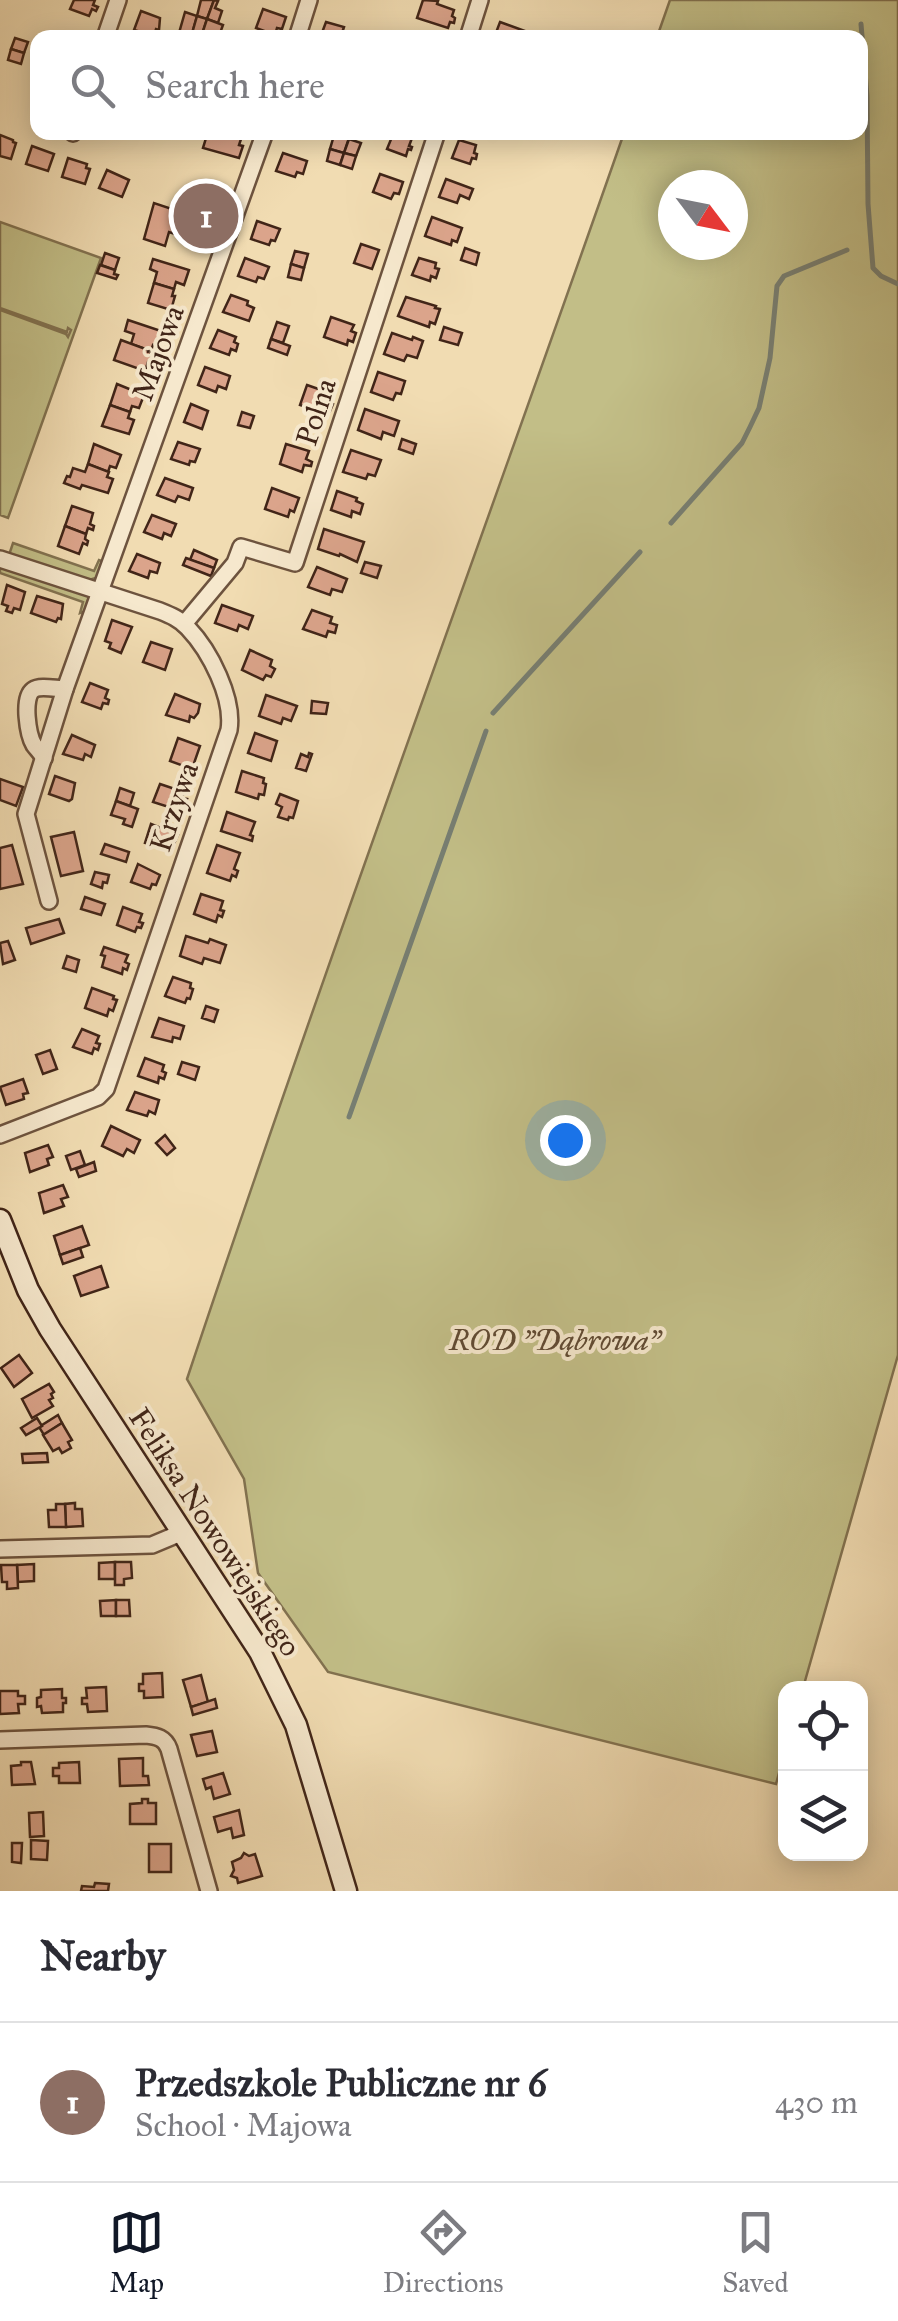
<!DOCTYPE html>
<meta charset="utf-8">
<style>
:root{--surface:#fff;--page:#f2f2f3;--text:#2b2b33;--muted:#7c7c81;--line:#e1e1e2;--accent:#111827}
body{margin:0;font-family:"IM FELL Great Primer",serif;background:var(--page);color:var(--text)}
.controls{position:absolute;right:30px;bottom:30px;display:grid;overflow:hidden;border-radius:20px;box-shadow:0 5px 25px #0003}
.controls button{width:90px;height:90px;display:grid;place-items:center;padding:0;border:0;border-bottom:2px solid var(--line);background:var(--surface);color:var(--text);font:50px sans-serif}
.compass{position:absolute;left:658px;top:170px;width:90px;height:90px;border-radius:50%;background:var(--surface);box-shadow:0 5px 25px #0003;rotate:122deg}
.you{position:absolute;left:565px;top:1140px;width:35px;height:35px;margin:-25px;border:8px solid #fff;border-radius:50%;background:#1a73e8;box-shadow:0 0 0 15px #1a73e833}
.badge{display:grid;place-items:center;width:65px;height:65px;border-radius:50%;background:var(--accent);color:#fff;font-size:32px;font-weight:700}
.pin{position:absolute;translate:-50% -50%;border:5px solid #fff;box-shadow:0 2px 10px #0006}
.list{margin:0;padding:0;list-style:none}
h2{display:flex;justify-content:space-between;align-items:center;height:130px;margin:0;padding:0 40px;font-size:42px}
h2 small{font-size:32px;font-weight:400;color:var(--muted)}
.list li{display:grid;grid-template-columns:65px 1fr auto;gap:30px;align-items:center;box-sizing:border-box;height:160px;padding:0 40px;border-top:2px solid var(--line)}
.list b{display:block;font-size:38px;white-space:nowrap}
.list p{margin:0;font-size:32px;white-space:nowrap;color:var(--muted)}
.list em{font-size:32px;font-style:normal;color:var(--muted)}
.icon{flex:none;width:55px;height:55px;fill:none;stroke:currentColor;stroke-width:2;stroke-linecap:round;stroke-linejoin:round}
.map{position:relative;flex:none;width:898px;height:1891px;overflow:hidden}
.search{position:absolute;background:var(--surface);box-shadow:0 5px 25px #0003;left:30px;right:30px;top:30px;height:110px;display:flex;align-items:center;gap:25px;box-sizing:border-box;padding:0 35px;border-radius:20px;color:var(--muted);font-size:38px}
.sheet{height:290px;background:var(--surface)}
nav{display:flex;justify-content:space-around;align-items:center;box-sizing:border-box;height:140px;border-top:2px solid var(--line);background:var(--surface);font-size:28px;color:var(--muted)}
nav a{display:grid;justify-items:center;gap:5px}
nav .on{color:var(--accent)}
.map>svg:first-child{display:block}
.green{fill:#c2be87;stroke:#827250;stroke-width:2.5;fill-rule:evenodd}
.lines{fill:none;stroke-linecap:round;stroke-linejoin:round}
.stream{stroke:#777f73;stroke-width:5}
.building{fill:#dba48b;stroke:#412518;stroke-width:2.5}
.street-casing{stroke:#6d533e;stroke-width:20}
.secondary-casing{stroke:#412518;stroke-width:25}
.street{stroke:#f6e8cd;stroke-width:15}
.secondary{stroke:#f6e8cd;stroke-width:20}
.labels{text-anchor:middle;stroke-width:8;stroke-linejoin:round;paint-order:stroke}
.street-label{font-size:30px;fill:#412518;stroke:#f6e8cd}
.park-label{font-size:30px;font-style:italic;fill:#614b34;stroke:#f6e8cd}
</style>
<div class="map">
<svg width="898" height="1891" viewBox="0 0 898 1891">
<rect width="100%" height="100%" fill="#f1dcb2"/>
<filter id="stains"><feTurbulence type="fractalNoise" baseFrequency=".002" numOctaves="4"/><feColorMatrix values="0 0 0 0 .2 0 0 0 0 .09 0 0 0 0 .02 0 0 0 .5 -.17"/></filter>
<radialGradient id="worn" r=".72"><stop offset=".6" stop-color="#630" stop-opacity="0"/><stop offset="1" stop-color="#630" stop-opacity=".3"/></radialGradient>
<g class="green">
<path d="M670,0H898V1355L803,1688H786L785,1751L776,1784L328,1672L258,1573L244,1479L187,1379C326,961 479,548 624,133L860,132V38L657,37ZM673,185H733V245H673Z"/>
<polygon points="0,222 101,258 8,518 0,515 0,310 66,334 68,337 71,330 68,328 67,332 0,308"/>
<polygon points="13,543 94,571 99,560 105,562 99,577 89,580 9,555"/>
<polygon points="0,565 88,595 90,598 86,611 80,613 83,602 0,573"/>
</g>
<g class="lines">
<g class="stream">
<polyline points="861,24 867,96 868,204 873,268 881,276 898,284"/>
<polyline points="671,523 742,443 750,427 759,408 770,358 777,286 784,276 847,250"/>
<polyline points="493,713 640,552"/>
<polyline points="349,1117 486,731"/>
</g>
</g>
<g class="building">
<polygon points="74,0 95,0 93,5 98,7 96,11 92,9 89,16 70,9"/>
<polygon points="201,0 214,0 207,19 197,16"/>
<polygon points="214,0 218,1 215,8 222,11 218,23 207,19"/>
<polygon points="423,0 438,1 437,4 454,10 452,16 455,18 454,23 450,22 448,28 417,18"/>
<polygon points="263,9 286,17 282,29 277,28 275,35 256,28"/>
<polygon points="141,11 160,18 159,30 156,29 154,36 134,30"/>
<polygon points="185,12 197,16 191,37 179,33"/>
<polygon points="197,16 207,19 201,38 193,38 191,37"/>
<polygon points="207,19 223,25 219,36 203,31"/>
<polygon points="326,22 344,27 342,33 348,35 347,38 320,38"/>
<polygon points="500,22 525,31 523,38 494,38"/>
<polygon points="15,38 28,42 24,53 11,49"/>
<polygon points="11,49 24,53 21,64 8,60"/>
<polygon points="335,132 351,132 344,153 330,149"/>
<polygon points="394,132 412,138 409,146 412,147 411,150 408,149 406,156 387,149"/>
<polygon points="221,133 241,139 239,145 243,146 239,158 203,148 207,135 219,138"/>
<polygon points="0,135 13,140 13,142 16,143 11,159 0,156"/>
<polygon points="349,139 361,143 356,156 344,153"/>
<polygon points="459,140 476,145 474,153 477,154 476,159 472,158 470,164 452,158"/>
<polygon points="32,146 54,154 48,171 26,164"/>
<polygon points="330,149 344,153 340,165 327,161"/>
<polygon points="283,153 307,161 303,174 297,172 295,177 276,171"/>
<polygon points="344,153 356,156 352,169 340,165"/>
<polygon points="68,158 87,164 86,168 90,169 85,184 62,177"/>
<polygon points="107,170 129,180 122,197 99,188"/>
<polygon points="380,174 403,182 399,194 394,193 391,199 373,192"/>
<polygon points="446,179 473,189 469,199 460,195 457,203 439,197"/>
<polygon points="198,201 218,207 206,244 169,232 165,246 144,239 154,203 181,212 178,220 190,225"/>
<polygon points="432,217 462,228 457,242 452,240 451,245 425,236"/>
<polygon points="257,221 280,229 275,241 271,240 269,245 251,239"/>
<polygon points="361,244 379,250 372,269 354,263"/>
<polygon points="465,248 479,253 476,265 461,260"/>
<polygon points="295,251 308,254 304,268 291,264"/>
<polygon points="105,253 119,258 115,270 101,265"/>
<polygon points="245,258 269,267 264,279 258,277 256,282 238,276"/>
<polygon points="419,258 436,263 435,268 439,269 436,278 431,276 430,281 412,275"/>
<polygon points="153,259 189,270 184,285 176,282 174,289 154,283 157,272 150,269"/>
<polygon points="291,264 304,268 301,280 288,277"/>
<polygon points="100,265 115,270 114,274 118,275 116,279 97,273"/>
<polygon points="154,283 174,289 172,296 175,296 171,310 148,303"/>
<polygon points="231,295 248,301 247,305 254,308 249,321 223,312"/>
<polygon points="406,297 436,306 435,308 440,309 435,324 430,322 429,327 398,316"/>
<polygon points="331,317 354,325 351,331 356,333 353,342 348,340 347,345 324,337"/>
<polygon points="128,320 167,333 163,343 160,342 158,347 153,345 151,351 131,344 134,334 125,331"/>
<polygon points="277,322 289,326 283,343 271,339"/>
<polygon points="444,327 462,333 458,345 440,340"/>
<polygon points="218,330 236,337 234,342 238,344 236,351 231,349 229,355 210,348"/>
<polygon points="392,333 412,340 413,337 423,341 417,358 407,355 404,361 384,354"/>
<polygon points="271,339 290,346 287,355 268,348"/>
<polygon points="121,340 151,351 150,356 154,358 152,363 148,362 145,371 114,360"/>
<polygon points="205,367 230,376 226,389 218,386 216,392 198,385"/>
<polygon points="378,372 405,381 401,394 396,393 393,400 371,392"/>
<polygon points="117,384 144,395 139,408 132,406 130,412 110,405"/>
<polygon points="307,385 330,393 327,401 333,404 330,411 324,409 323,413 300,405"/>
<polygon points="191,404 208,411 202,429 184,422"/>
<polygon points="110,405 130,412 128,418 134,420 129,434 102,426"/>
<polygon points="365,409 399,421 394,436 383,432 381,439 358,430"/>
<polygon points="242,412 254,416 250,428 238,425"/>
<polygon points="402,439 416,444 413,454 399,449"/>
<polygon points="178,442 200,449 195,462 190,461 189,465 171,459"/>
<polygon points="94,444 121,455 116,468 110,466 108,472 88,464"/>
<polygon points="286,444 309,451 306,459 312,462 311,466 304,465 302,472 280,464"/>
<polygon points="351,450 381,460 375,476 368,474 366,479 343,472"/>
<polygon points="88,464 109,472 107,477 113,479 108,493 82,485 80,489 64,483 67,476 70,477 73,468 85,472"/>
<polygon points="165,478 193,488 189,500 178,496 175,502 157,495"/>
<polygon points="272,488 299,498 294,512 290,510 288,517 265,509"/>
<polygon points="337,491 357,498 356,501 363,504 360,514 352,511 351,517 331,510"/>
<polygon points="72,506 93,513 90,524 94,526 93,530 88,528 86,534 65,526"/>
<polygon points="152,515 176,524 171,536 164,533 162,539 144,532"/>
<polygon points="65,526 86,534 85,539 88,541 87,545 83,543 79,554 58,546"/>
<polygon points="324,529 364,542 357,562 340,554 339,556 318,549"/>
<polygon points="194,550 217,560 214,568 190,560"/>
<polygon points="137,554 160,563 157,573 150,571 148,578 129,571"/>
<polygon points="186,558 214,568 211,576 183,565"/>
<polygon points="365,562 381,566 377,578 361,573"/>
<polygon points="317,567 347,579 342,592 332,589 330,595 308,587"/>
<polygon points="7,585 25,592 20,610 14,608 12,613 6,611 8,606 2,604"/>
<polygon points="37,596 63,604 61,619 58,618 56,622 31,613"/>
<polygon points="222,605 253,616 248,629 239,625 237,631 215,623"/>
<polygon points="312,610 332,617 330,623 337,625 335,633 328,631 326,637 303,629"/>
<polygon points="112,620 132,627 121,653 109,648 111,643 105,641"/>
<polygon points="151,642 172,649 165,670 143,662"/>
<polygon points="250,650 272,660 270,666 275,669 271,677 266,675 263,680 242,670"/>
<polygon points="90,683 108,690 105,698 109,700 108,704 103,703 101,709 82,702"/>
<polygon points="175,694 200,704 198,713 194,718 190,716 189,722 166,715"/>
<polygon points="266,695 297,706 291,721 283,718 281,724 259,716"/>
<polygon points="312,701 328,703 326,714 311,713"/>
<polygon points="255,733 277,741 271,761 248,753"/>
<polygon points="72,735 95,745 91,757 85,754 83,760 63,754"/>
<polygon points="178,738 200,746 192,769 170,761"/>
<polygon points="309,753 312,754 306,771 296,768 301,754 308,757"/>
<polygon points="242,771 264,778 263,783 266,784 264,795 259,794 258,799 236,792"/>
<polygon points="55,776 75,783 72,799 69,801 49,794"/>
<polygon points="0,779 23,787 16,806 0,800"/>
<polygon points="160,784 184,792 182,798 187,799 184,806 180,805 178,810 153,802"/>
<polygon points="120,788 134,793 130,806 116,801"/>
<polygon points="280,794 298,801 293,818 289,817 288,820 278,817 282,807 276,804"/>
<polygon points="116,801 138,809 132,827 123,824 125,819 111,815"/>
<polygon points="227,812 255,822 250,835 253,836 252,841 221,831"/>
<polygon points="151,824 178,835 173,846 167,844 165,849 145,843"/>
<polygon points="74,832 83,871 61,876 51,837"/>
<polygon points="105,844 129,852 126,862 101,854"/>
<polygon points="12,845 23,884 0,889 0,848"/>
<polygon points="217,845 240,853 234,869 238,871 236,877 232,875 230,881 207,873"/>
<polygon points="138,864 160,875 156,885 152,884 150,889 131,882"/>
<polygon points="95,872 109,875 107,883 103,882 102,888 91,884"/>
<polygon points="201,894 223,901 220,910 224,911 222,917 218,915 216,922 194,914"/>
<polygon points="85,897 105,904 101,915 81,909"/>
<polygon points="123,907 142,914 139,922 143,923 141,928 137,927 135,932 117,925"/>
<polygon points="59,919 64,933 31,944 26,928"/>
<polygon points="186,936 208,943 210,939 226,945 220,963 204,958 202,964 180,956"/>
<polygon points="8,941 15,960 3,964 0,943"/>
<polygon points="104,947 128,955 125,962 129,964 127,970 123,968 122,974 102,967 105,956 101,955"/>
<polygon points="67,956 79,960 76,972 63,968"/>
<polygon points="173,977 191,983 190,988 193,989 190,999 187,998 185,1003 165,996"/>
<polygon points="92,988 114,996 113,999 117,1000 113,1011 109,1009 107,1016 85,1008"/>
<polygon points="206,1006 218,1010 214,1022 202,1018"/>
<polygon points="159,1018 184,1026 180,1039 173,1037 172,1042 152,1037"/>
<polygon points="82,1029 99,1036 96,1043 100,1044 98,1050 94,1048 92,1054 73,1047"/>
<polygon points="50,1050 57,1069 43,1074 36,1055"/>
<polygon points="145,1058 164,1065 162,1071 166,1073 164,1079 159,1077 158,1083 138,1076"/>
<polygon points="182,1062 199,1067 195,1080 178,1074"/>
<polygon points="23,1079 28,1093 23,1094 24,1099 6,1105 0,1087"/>
<polygon points="135,1092 159,1100 155,1114 149,1111 147,1116 127,1110"/>
<polygon points="111,1126 140,1140 134,1153 127,1149 123,1156 102,1146"/>
<polygon points="165,1135 175,1148 167,1155 156,1143"/>
<polygon points="48,1145 53,1157 47,1159 49,1165 30,1172 25,1153"/>
<polygon points="80,1151 85,1165 71,1170 66,1156"/>
<polygon points="94,1162 96,1171 79,1177 76,1169"/>
<polygon points="63,1185 68,1197 61,1199 64,1206 44,1213 39,1193"/>
<polygon points="82,1226 89,1245 60,1255 54,1236"/>
<polygon points="80,1248 83,1257 63,1264 60,1255"/>
<polygon points="101,1266 108,1287 81,1296 74,1276"/>
<polygon points="19,1355 32,1373 14,1387 1,1368"/>
<polygon points="49,1384 54,1392 51,1394 53,1398 49,1400 53,1406 32,1418 22,1399"/>
<polygon points="58,1415 62,1423 44,1435 39,1427"/>
<polygon points="37,1418 42,1426 26,1435 21,1428"/>
<polygon points="62,1423 72,1440 68,1442 71,1448 62,1453 59,1448 53,1451 43,1435"/>
<polygon points="47,1453 48,1462 23,1463 22,1454"/>
<polygon points="75,1503 75,1509 82,1509 83,1526 66,1527 65,1504"/>
<polygon points="56,1504 65,1504 66,1527 49,1527 48,1510 56,1510"/>
<polygon points="115,1562 115,1579 99,1579 99,1563"/>
<polygon points="115,1562 131,1562 132,1578 124,1579 124,1585 115,1585"/>
<polygon points="34,1564 34,1581 18,1582 17,1565"/>
<polygon points="1,1565 17,1565 18,1588 7,1589 7,1582 2,1582"/>
<polygon points="116,1600 116,1616 101,1616 100,1601"/>
<polygon points="116,1600 129,1600 130,1616 116,1616"/>
<polygon points="162,1673 163,1697 144,1698 144,1691 139,1691 139,1684 143,1684 143,1674"/>
<polygon points="201,1675 208,1702 191,1707 183,1680"/>
<polygon points="106,1687 107,1711 88,1712 87,1704 82,1704 82,1698 87,1698 86,1688"/>
<polygon points="62,1689 62,1698 66,1698 66,1703 63,1703 63,1712 42,1713 41,1706 37,1707 37,1698 41,1697 41,1690"/>
<polygon points="0,1691 18,1691 18,1696 25,1696 25,1704 18,1704 19,1713 0,1714"/>
<polygon points="215,1699 217,1708 193,1715 191,1707"/>
<polygon points="212,1731 217,1752 197,1756 191,1735"/>
<polygon points="143,1758 143,1776 148,1776 149,1785 120,1786 119,1759"/>
<polygon points="21,1762 31,1762 35,1784 12,1785 11,1766 21,1765"/>
<polygon points="79,1762 80,1783 59,1783 59,1776 53,1776 53,1768 59,1768 59,1763"/>
<polygon points="223,1773 230,1794 214,1799 211,1787 206,1789 203,1779"/>
<polygon points="142,1799 148,1799 148,1803 156,1803 156,1824 130,1824 130,1804 142,1803"/>
<polygon points="239,1810 244,1835 233,1838 231,1828 218,1832 214,1817"/>
<polygon points="43,1812 44,1836 30,1837 29,1813"/>
<polygon points="31,1840 48,1841 47,1860 31,1859"/>
<polygon points="12,1843 22,1843 21,1863 12,1862"/>
<rect x="149" y="1844" width="22" height="28"/>
<polygon points="244,1853 249,1856 255,1854 262,1876 238,1883 237,1878 231,1876 234,1870 232,1862 241,1858"/>
<polygon points="95,1883 109,1884 108,1891 81,1891 82,1886 94,1887"/>
</g>
<g class="lines">
<g class="street-casing">
<g id="street">
<polyline points="105,38 118,0"/>
<polyline points="297,38 309,0"/>
<polyline points="468,38 480,0"/>
<polyline points="73,133 73,132"/>
<path d="M0,559L160,611C170,615 180,619 188,628C210,651 234,698 229,730L106,1089L98,1097L0,1135"/>
<polyline points="184,624 235,563 241,547 295,563 437,132"/>
<path d="M44,758C41,753 37,749 34,745C28,735 22,698 33,690C40,685 56,689 65,689"/>
<polyline points="49,901 26,814 65,689 265,132"/>
<polyline points="0,1549 152,1545 183,1532"/>
<path d="M0,1740L146,1735C157,1736 165,1738 169,1749L209,1891"/>
</g>
</g>
<g class="secondary-casing">
<polyline id="secondary" points="0,1220 28,1290 50,1329 260,1652 296,1725 346,1891"/>
</g>
<use href="#street" class="street"/>
<use href="#secondary" class="secondary"/>
</g>
<g class="labels">
<g class="street-label">
<text transform="translate(158 353) rotate(-70)" y="10">Majowa</text>
<text transform="translate(316 412) rotate(-72)" y="10">Polna</text>
<text transform="translate(174 807) rotate(-71)" y="10">Krzywa</text>
<text transform="translate(215 1532) rotate(57)" y="10">Feliksa Nowowiejskiego</text>
</g>
<g class="park-label">
<text x="555" y="1350">ROD "Dąbrowa"</text>
</g>
</g>
<rect width="100%" height="100%" filter="url(#stains)"/>
<rect width="100%" height="100%" fill="url(#worn)"/>
</svg>
<div class="controls">
<button><svg class="icon" aria-label="locate" viewBox="0 0 24 24"><circle cx="12" cy="12" r="6"/><path d="M12 2v4M12 18v4M2 12h4M18 12h4"/></svg></button>
<button><svg class="icon" aria-label="layers" viewBox="0 0 24 24"><path d="M12 4l9 5-9 5-9-5zM3 14l9 5 9-5"/></svg></button>
</div>
<svg class="compass" viewBox="-18 -18 36 36"><path d="M0-13l5 13h-10z" fill="#e53935"/><path d="M0 13l5-13h-10z" fill="#7c7c81"/></svg>
<div class="you"></div>
<div class="pin badge" style="left:206px;top:216px;background:#8d6e63">1</div>
<div class="search"><svg class="icon" aria-label="search" viewBox="0 0 24 24"><circle cx="10" cy="10" r="6"/><path d="M15 15l6 6"/></svg>Search here</div>
</div>
<section class="sheet">
<h2>Nearby<small></small></h2>
<ul class="list">
<li><span class="badge" style="background:#8d6e63">1</span><div><b>Przedszkole Publiczne nr 6</b><p>School · Majowa</p></div><em>430 m</em></li>
</ul>
</section>
<nav>
<a class="on"><svg class="icon" aria-label="map" viewBox="0 0 24 24"><path d="M3 6l6-2 6 2 6-2v14l-6 2-6-2-6 2zM9 4v14M15 6v14"/></svg>Map</a>
<a><svg class="icon" aria-label="directions" viewBox="0 0 24 24"><path d="M12 3l9 9-9 9-9-9zM9 14v-3h6M13 9l2 2-2 2"/></svg>Directions</a>
<a><svg class="icon" aria-label="saved" viewBox="0 0 24 24"><path d="M7 4h10v16l-5-4-5 4z"/></svg>Saved</a>
</nav>
